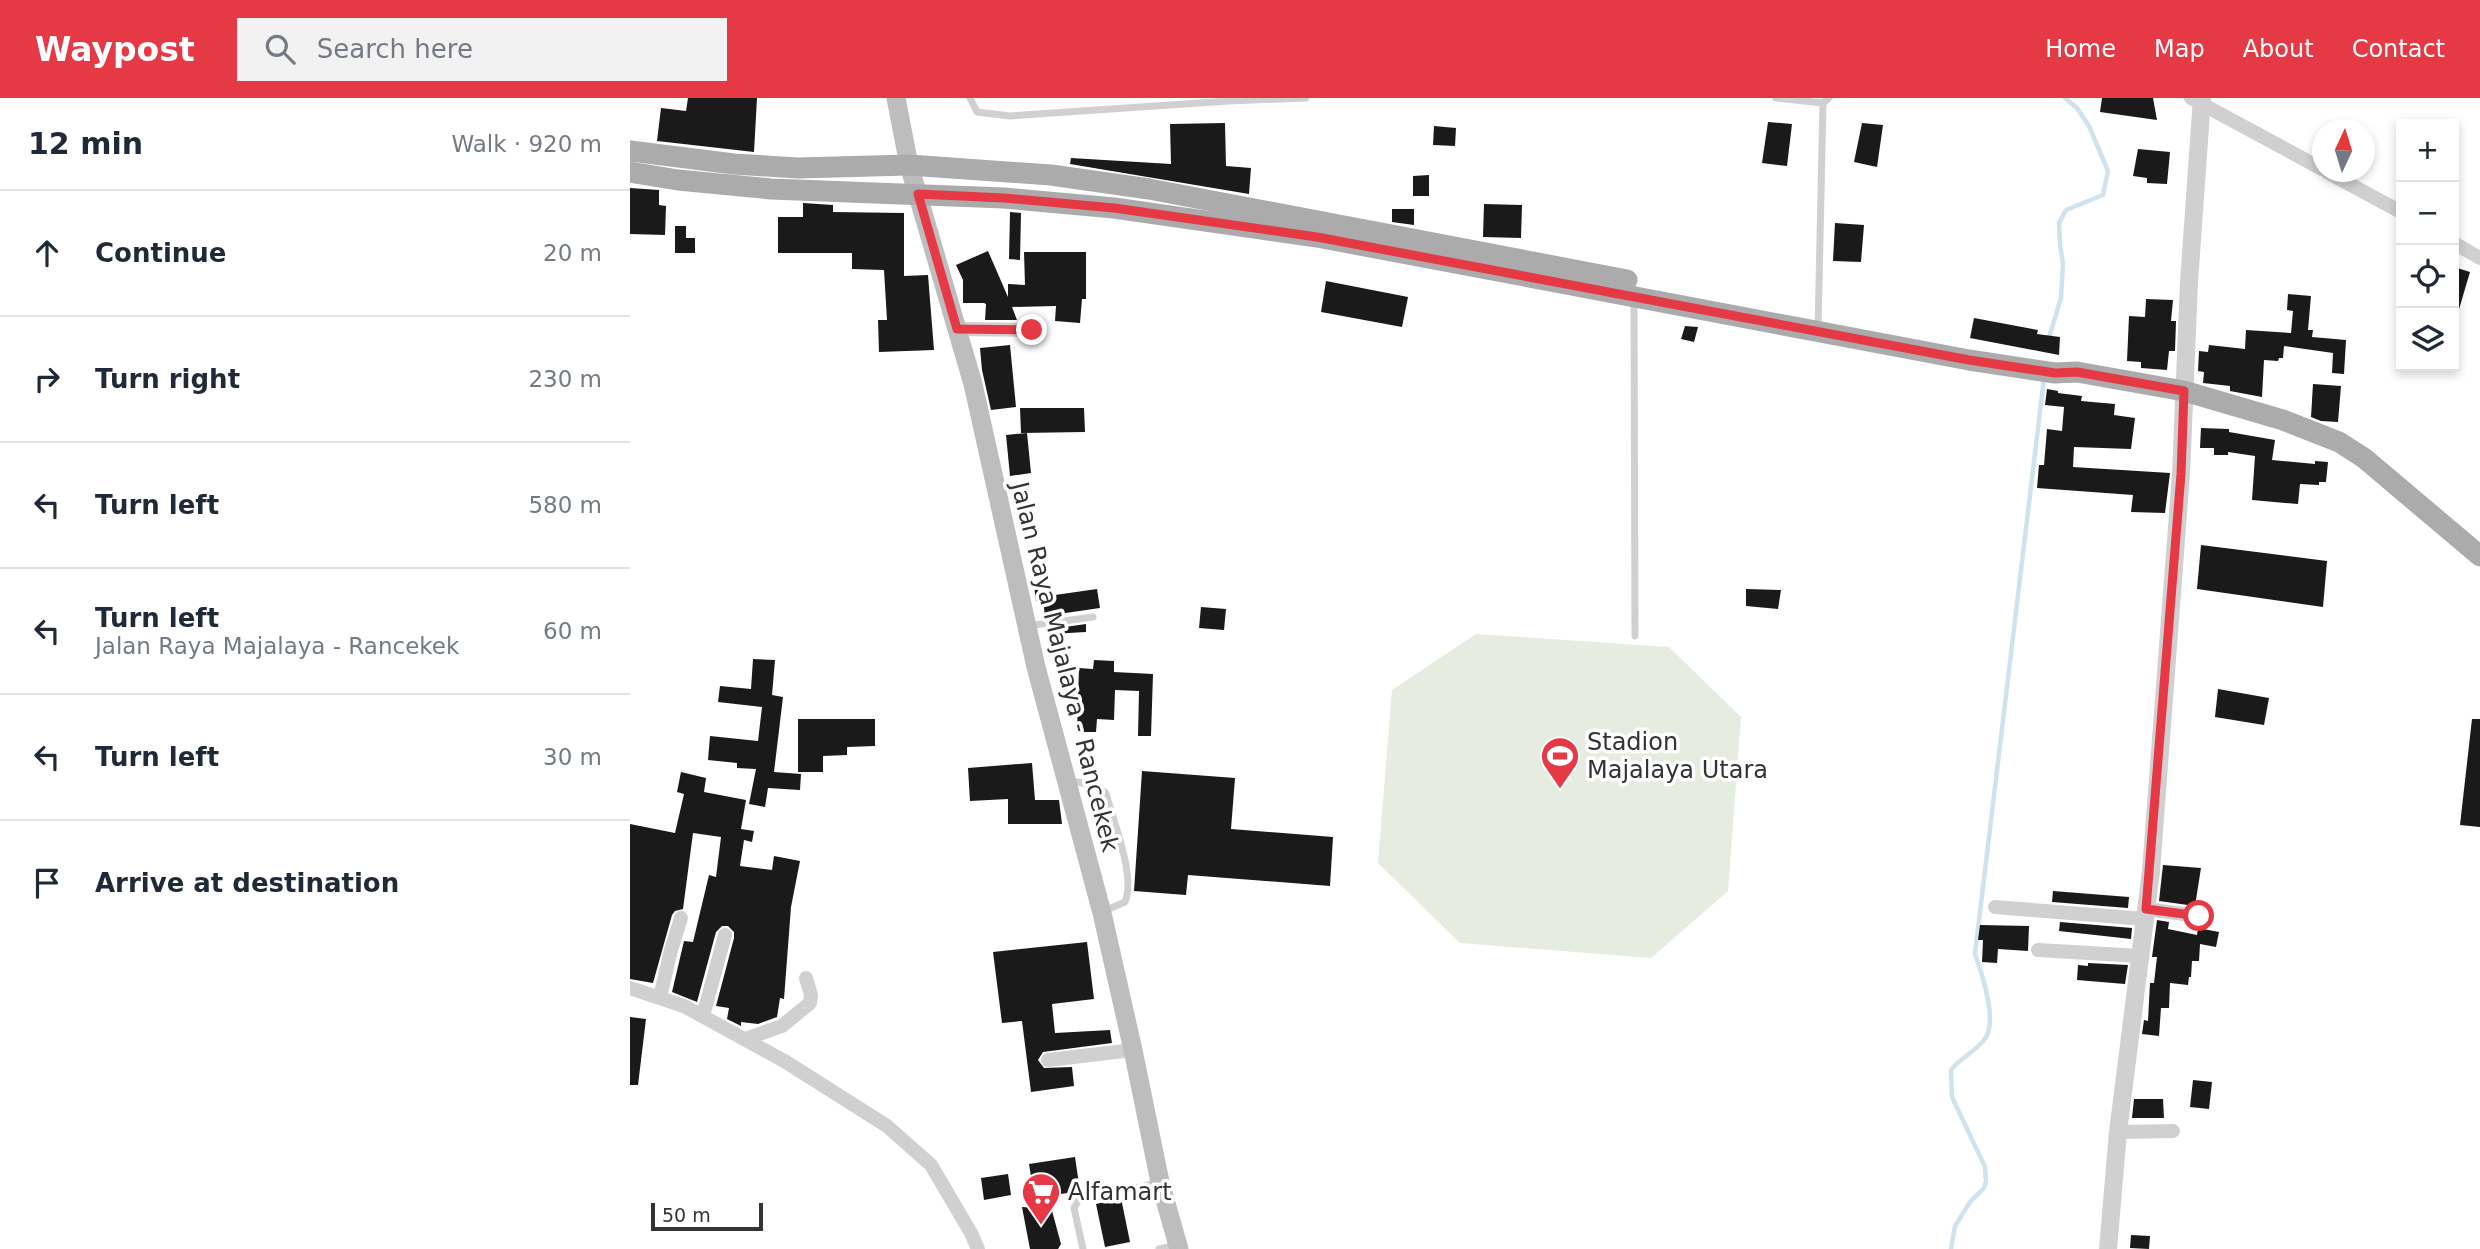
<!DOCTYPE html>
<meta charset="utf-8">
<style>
:root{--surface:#fff;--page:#f2f2f3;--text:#1f2937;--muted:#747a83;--line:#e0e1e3;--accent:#e63946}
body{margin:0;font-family:"DejaVu Sans",sans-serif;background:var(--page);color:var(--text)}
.controls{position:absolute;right:21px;top:21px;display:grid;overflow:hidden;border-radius:0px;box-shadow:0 4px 10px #0003}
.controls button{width:63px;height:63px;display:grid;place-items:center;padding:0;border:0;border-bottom:2px solid var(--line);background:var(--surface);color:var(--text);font:35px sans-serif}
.compass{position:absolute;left:1682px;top:21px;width:63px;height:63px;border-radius:50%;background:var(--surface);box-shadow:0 4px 10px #0003;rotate:4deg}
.scale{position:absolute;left:21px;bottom:18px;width:112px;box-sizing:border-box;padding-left:7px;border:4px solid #333;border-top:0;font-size:19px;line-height:24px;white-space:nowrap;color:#333;-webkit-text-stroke:5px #fff;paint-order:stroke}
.stop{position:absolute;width:21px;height:21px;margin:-16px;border:5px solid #e63946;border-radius:50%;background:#fff}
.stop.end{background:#e63946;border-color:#fff;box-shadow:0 2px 7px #0008}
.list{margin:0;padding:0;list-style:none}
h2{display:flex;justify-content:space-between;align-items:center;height:91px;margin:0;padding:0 28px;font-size:30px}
h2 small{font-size:23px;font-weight:400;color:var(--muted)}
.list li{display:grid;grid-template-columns:46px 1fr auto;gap:21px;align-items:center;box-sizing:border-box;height:126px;padding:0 28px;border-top:2px solid var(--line)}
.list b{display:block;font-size:26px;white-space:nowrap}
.list p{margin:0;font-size:23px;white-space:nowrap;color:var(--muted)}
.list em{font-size:23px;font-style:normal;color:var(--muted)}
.icon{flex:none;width:38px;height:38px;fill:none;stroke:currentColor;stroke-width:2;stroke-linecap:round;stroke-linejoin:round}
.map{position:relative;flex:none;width:1850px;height:1151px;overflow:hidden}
header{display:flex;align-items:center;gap:42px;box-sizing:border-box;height:98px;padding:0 35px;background:var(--accent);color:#fff}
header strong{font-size:33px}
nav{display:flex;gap:38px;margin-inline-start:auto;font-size:24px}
.search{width:490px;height:63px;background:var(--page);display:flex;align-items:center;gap:18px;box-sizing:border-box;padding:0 24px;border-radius:0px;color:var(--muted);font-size:26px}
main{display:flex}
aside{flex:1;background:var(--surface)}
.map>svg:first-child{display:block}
.green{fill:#e6ecdf}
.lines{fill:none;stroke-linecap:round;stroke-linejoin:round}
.stream{stroke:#cfe2ee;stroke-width:4.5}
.building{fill:#1a1a1a}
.service{stroke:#d0d0d0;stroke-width:7}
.minor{stroke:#d0d0d0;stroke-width:14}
.tertiary{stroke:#d0d0d0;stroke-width:18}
.secondary{stroke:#bdbdbd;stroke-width:19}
.primary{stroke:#ababab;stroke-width:21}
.route{stroke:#e63946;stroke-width:9}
.labels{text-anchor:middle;stroke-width:7;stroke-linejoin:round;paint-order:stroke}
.street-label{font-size:24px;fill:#333;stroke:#fff}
.poi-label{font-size:24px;fill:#333;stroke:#fff;text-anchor:start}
</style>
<header>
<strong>Waypost</strong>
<div class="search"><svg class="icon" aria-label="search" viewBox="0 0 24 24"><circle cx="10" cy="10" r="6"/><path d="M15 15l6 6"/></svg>Search here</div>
<nav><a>Home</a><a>Map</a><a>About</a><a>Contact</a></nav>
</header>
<main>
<aside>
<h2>12 min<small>Walk · 920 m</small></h2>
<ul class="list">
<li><svg class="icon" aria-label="ahead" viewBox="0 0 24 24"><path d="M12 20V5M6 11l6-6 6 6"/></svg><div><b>Continue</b></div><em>20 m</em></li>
<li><svg class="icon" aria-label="right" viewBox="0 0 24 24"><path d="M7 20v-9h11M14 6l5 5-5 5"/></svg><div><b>Turn right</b></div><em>230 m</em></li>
<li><svg class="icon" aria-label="left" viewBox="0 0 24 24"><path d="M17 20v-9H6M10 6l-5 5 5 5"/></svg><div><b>Turn left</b></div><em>580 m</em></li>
<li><svg class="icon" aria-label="left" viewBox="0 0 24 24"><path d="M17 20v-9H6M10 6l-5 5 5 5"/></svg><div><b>Turn left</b><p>Jalan Raya Majalaya - Rancekek</p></div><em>60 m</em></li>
<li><svg class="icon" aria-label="left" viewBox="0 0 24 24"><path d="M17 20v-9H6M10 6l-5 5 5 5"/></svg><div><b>Turn left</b></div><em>30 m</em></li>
<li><svg class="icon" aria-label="arrive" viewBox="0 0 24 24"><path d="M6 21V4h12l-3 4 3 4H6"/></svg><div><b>Arrive at destination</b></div></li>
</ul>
</aside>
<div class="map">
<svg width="1850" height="1151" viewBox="0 0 1850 1151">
<rect width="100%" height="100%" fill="#fff"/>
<polygon class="green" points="846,536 1039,549 1111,619 1098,793 1021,860 830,845 748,765 762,592"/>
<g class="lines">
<g class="stream">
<polyline points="1418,243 1431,200 1433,166 1430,146 1429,125 1436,112 1473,97 1478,73 1459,28 1447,10 1435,0"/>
<path d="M1321,1151L1325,1128L1340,1104L1354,1090L1356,1084L1355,1069L1322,999L1321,972C1330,960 1345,954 1354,942C1369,925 1352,876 1345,856L1414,280"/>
</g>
</g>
<g class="building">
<polygon points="58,0 127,0 124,54 27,43 31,10 56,13"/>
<polygon points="1472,0 1523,0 1527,22 1470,14"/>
<polygon points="1138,24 1162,26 1157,68 1132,65"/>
<polygon points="595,25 596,68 621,70 619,96 440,66 441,60 541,66 540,26"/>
<polygon points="1232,25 1253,27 1247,69 1224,64"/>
<polygon points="804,28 826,30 825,48 803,47"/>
<polygon points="1508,51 1540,54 1537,86 1517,85 1517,80 1503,78"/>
<polygon points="799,77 799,98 783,98 783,78"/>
<polygon points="0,90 29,92 29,107 36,108 35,137 0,136"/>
<polygon points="173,105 203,107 203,114 274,115 274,178 298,177 304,252 249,254 248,222 257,222 254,172 222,171 222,155 148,155 148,119 173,119"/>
<polygon points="854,106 892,107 891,140 853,139"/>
<polygon points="762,111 784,111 784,127 762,124"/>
<polygon points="380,114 391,115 390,162 379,161"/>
<polygon points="1205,125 1234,127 1231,164 1203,163"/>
<polygon points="45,128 56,128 56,140 65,140 65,155 45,155"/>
<polygon points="358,153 378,199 378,186 395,187 394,154 456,154 456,201 452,201 450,225 425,223 426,208 382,209 387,222 355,222 356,206 354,205 333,205 333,182 326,167"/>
<polygon points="1824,169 1840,174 1827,218 1824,217"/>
<polygon points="696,183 778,199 772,229 691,214"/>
<polygon points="1658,196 1681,198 1678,232 1683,232 1682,239 1716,242 1714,276 1702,275 1703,255 1654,248 1653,260 1649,260 1648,263 1634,262 1632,299 1600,293 1600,288 1573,285 1574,274 1568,273 1569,253 1578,254 1579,247 1615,251 1616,232 1661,235 1663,213 1657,212"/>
<polygon points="1516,201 1543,202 1541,223 1546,223 1545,253 1539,253 1537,272 1511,270 1511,264 1497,263 1499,218 1515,219"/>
<polygon points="1344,220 1408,232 1407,236 1430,239 1429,257 1340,240"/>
<polygon points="1055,228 1068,229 1064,244 1051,241"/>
<polygon points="380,247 386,309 361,312 352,272 350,250"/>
<polygon points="1683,286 1711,288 1708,324 1691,323 1681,319"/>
<polygon points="1417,291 1428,293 1428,295 1452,298 1451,303 1485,306 1484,317 1505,320 1501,351 1444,349 1443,369 1540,375 1535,415 1501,414 1503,397 1407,390 1409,367 1414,367 1417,331 1432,333 1434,309 1415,307"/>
<polygon points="390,310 454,310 455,334 391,335"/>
<polygon points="1571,330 1599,331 1599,334 1645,342 1642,362 1685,366 1685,363 1698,364 1696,384 1689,384 1689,387 1670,386 1668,406 1622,402 1625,358 1598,354 1598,357 1584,357 1584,350 1570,350"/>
<polygon points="397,335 401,375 380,378 376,337"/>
<polygon points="1571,447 1697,463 1693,509 1567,491"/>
<polygon points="416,485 418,498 467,491 470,510 415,518 413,502 406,503 404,487"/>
<polygon points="1116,491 1151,492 1148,511 1116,508"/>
<polygon points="571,509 596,511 594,532 569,530"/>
<polygon points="456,526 456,534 421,536 421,531"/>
<polygon points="123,561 145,562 142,597 153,599 144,674 171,676 170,692 138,690 135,709 119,706 126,671 107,670 107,665 78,662 80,638 128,643 132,609 88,604 90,588 121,591"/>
<polygon points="464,562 484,563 484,574 523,576 521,638 508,638 509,593 485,592 484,622 467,621 466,634 447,634 449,570 463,571"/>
<polygon points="1588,591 1639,600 1634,627 1585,619"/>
<polygon points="168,621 245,621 245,648 217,649 217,657 193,658 193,674 168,674"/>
<polygon points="1842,621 1850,621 1850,729 1830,727"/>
<polygon points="402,665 405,702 429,702 432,726 378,726 378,701 340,703 338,670"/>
<polygon points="512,673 605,680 601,731 703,739 700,788 558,777 556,797 504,793"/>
<polygon points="51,674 76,680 74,694 116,702 111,731 124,733 122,744 114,742 110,768 142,772 144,758 170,763 161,809 154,901 150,900 147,919 128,926 111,924 111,928 97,921 99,910 86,908 104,840 104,834 98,828 92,828 86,834 67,904 42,894 54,843 63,844 79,777 86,779 91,739 63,735 53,811 45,813 42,817 23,885 0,881 0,726 45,735 54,696 47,694"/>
<polygon points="1533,767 1571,770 1565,808 1529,803"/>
<polygon points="1423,793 1499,799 1498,810 1422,804"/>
<polygon points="1527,822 1539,824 1538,831 1567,837 1568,830 1589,834 1586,849 1570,846 1569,863 1562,863 1561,879 1559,879 1558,887 1540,885 1539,910 1531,910 1529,938 1512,936 1514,922 1518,923 1520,885 1524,885 1527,859 1522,859"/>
<polygon points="1430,824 1502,830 1501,841 1429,833"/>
<polygon points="1350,827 1399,828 1398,853 1368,851 1367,865 1352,864 1353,842 1348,842"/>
<polygon points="457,844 464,901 422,906 425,935 480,932 482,945 413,954 408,962 414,970 442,969 444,988 401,994 392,923 372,925 363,854"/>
<polygon points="1458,865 1498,867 1495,886 1447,882 1448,867 1458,868"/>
<polygon points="0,919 16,921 8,987 0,987"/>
<polygon points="1563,982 1582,984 1579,1011 1560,1009"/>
<polygon points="1504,1001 1533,1001 1534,1020 1502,1020"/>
<polygon points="445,1059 450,1093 418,1098 431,1146 428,1151 400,1151 392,1109 406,1110 399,1066"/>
<polygon points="378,1076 381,1097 354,1102 351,1080"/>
<polygon points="491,1100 500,1144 475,1149 466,1106"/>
<polygon points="1501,1137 1520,1138 1519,1151 1500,1150"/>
</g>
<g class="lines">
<g class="service">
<polyline points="340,0 347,14 380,18 598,3 676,0"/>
<polyline points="1146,0 1193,5 1199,0"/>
<polyline points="1004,203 1005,538"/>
<polyline points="1188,231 1193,5"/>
<polyline points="397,528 463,519"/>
<path d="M439,682L468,689L476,695C483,723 506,778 495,804L472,814"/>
<polyline points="453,1151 444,1110 448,1103 456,1098 464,1100 530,1084"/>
<polyline points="529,1151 547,1147"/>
</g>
<g class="minor">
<polyline points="1561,0 1692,71"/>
<polyline points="1697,74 1771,114"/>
<polyline points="1824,145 1850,160"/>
<polyline points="327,231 402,232"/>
<polyline points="1365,809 1515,821"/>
<polyline points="1516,811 1569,818"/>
<polyline points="1408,852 1510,858"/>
<polyline points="0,890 54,908 156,964 257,1028 301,1067 341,1135 348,1151"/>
<polyline points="30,899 41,852 51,820"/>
<polyline points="73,918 95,837"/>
<polyline points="115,941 152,928 180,905 181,897 176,880"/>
<polyline points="418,962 503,952"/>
<polyline points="1488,1034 1543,1033"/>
</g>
<polyline class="tertiary" points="1478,1151 1488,1034 1521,773 1551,376 1559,184 1572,0"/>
<polyline class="secondary" points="266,0 279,67 343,286 406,569 472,815 503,952 530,1084 549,1151"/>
<g class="primary">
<polyline points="0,53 104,66 168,70 279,67 421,77 519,91 997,182"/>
<polyline points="0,74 48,82 141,91 374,100 484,110 687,139 1339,262 1425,275 1447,274 1554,293 1653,322 1709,344 1734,360 1850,458"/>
</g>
</g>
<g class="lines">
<polyline class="route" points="402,232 327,231 288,96 374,100 484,110 687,139 1339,262 1425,275 1447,274 1554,293 1551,376 1516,811 1569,818"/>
</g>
<defs>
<g id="stadium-pin" transform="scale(2.0125)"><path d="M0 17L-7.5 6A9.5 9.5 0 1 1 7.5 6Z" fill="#e63946" stroke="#fff"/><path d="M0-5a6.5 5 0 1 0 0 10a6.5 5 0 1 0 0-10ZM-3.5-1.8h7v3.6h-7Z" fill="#fff"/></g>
<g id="supermarket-pin" transform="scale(2.0125)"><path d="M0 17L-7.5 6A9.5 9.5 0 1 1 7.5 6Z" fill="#e63946" stroke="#fff"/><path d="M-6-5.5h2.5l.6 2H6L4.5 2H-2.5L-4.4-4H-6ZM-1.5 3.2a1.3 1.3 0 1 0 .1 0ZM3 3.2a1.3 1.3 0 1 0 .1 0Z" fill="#fff"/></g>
</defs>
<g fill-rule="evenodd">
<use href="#stadium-pin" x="930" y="658"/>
<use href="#supermarket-pin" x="411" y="1094"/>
</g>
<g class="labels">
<g class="street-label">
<text transform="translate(435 569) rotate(76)" y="8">Jalan Raya Majalaya - Rancekek</text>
</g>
<g class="poi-label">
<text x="957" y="652">Stadion<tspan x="957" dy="28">Majalaya Utara</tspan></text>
<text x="438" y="1102">Alfamart</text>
</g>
</g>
</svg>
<div class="controls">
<button>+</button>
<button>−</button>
<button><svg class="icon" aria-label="locate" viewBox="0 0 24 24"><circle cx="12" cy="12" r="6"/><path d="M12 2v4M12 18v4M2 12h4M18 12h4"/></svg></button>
<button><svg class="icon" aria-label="layers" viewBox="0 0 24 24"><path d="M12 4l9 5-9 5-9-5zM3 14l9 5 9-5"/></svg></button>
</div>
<svg class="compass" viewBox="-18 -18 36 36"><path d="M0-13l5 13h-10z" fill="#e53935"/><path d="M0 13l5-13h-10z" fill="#747a83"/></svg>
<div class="scale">50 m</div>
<div class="stop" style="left:1569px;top:818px"></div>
<div class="stop end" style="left:402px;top:232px"></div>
</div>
</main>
